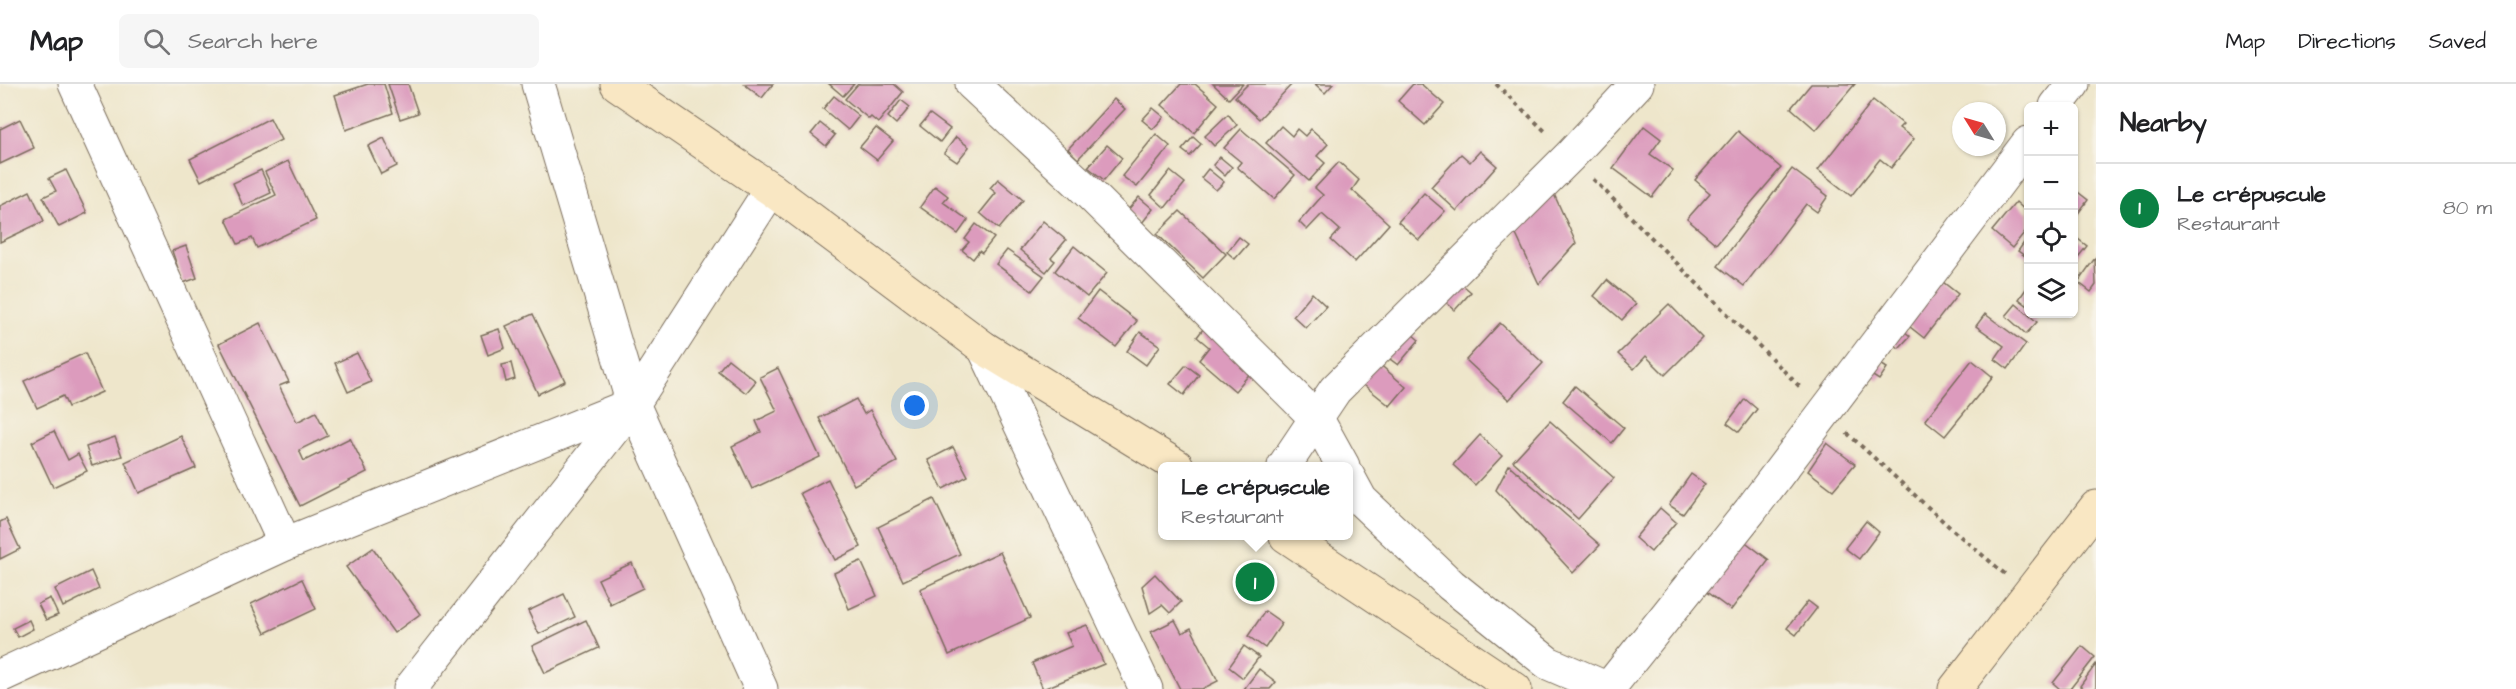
<!DOCTYPE html>
<meta charset="utf-8">
<style>
:root{--surface:#fff;--page:#f6f6f6;--text:#202124;--muted:#757577;--line:#e0e0e0;--accent:#0b8043}
body{margin:0;font-family:"Architects Daughter",sans-serif;background:var(--page);color:var(--text)}
.controls{position:absolute;right:18px;top:18px;display:grid;overflow:hidden;border-radius:9px;box-shadow:0 2px 4px #0004}
.controls button{width:54px;height:54px;display:grid;place-items:center;padding:0;border:0;border-bottom:2px solid var(--line);background:var(--surface);color:var(--text);font:30px sans-serif}
.compass{position:absolute;left:1952px;top:18px;width:54px;height:54px;border-radius:50%;background:var(--surface);box-shadow:0 2px 4px #0004;rotate:307deg}
.you{position:absolute;left:915px;top:322px;width:21px;height:21px;margin:-15px;border:4px solid #fff;border-radius:50%;background:#1a73e8;box-shadow:0 0 0 9px #1a73e833}
.badge{display:grid;place-items:center;width:39px;height:39px;border-radius:50%;background:var(--accent);color:#fff;font-size:20px;font-weight:700}
.pin{position:absolute;translate:-50% -50%;border:3px solid #fff;box-shadow:0 2px 6px #0006}
.popup{position:absolute;left:1158px;top:378px;width:195px;height:78px;box-sizing:border-box;display:grid;place-content:center;border-radius:9px;background:var(--surface);filter:drop-shadow(0 2px 4px #0005);font-size:20px;white-space:nowrap;color:var(--muted)}
.popup b{font-size:22px;color:var(--text)}
.popup::after{content:'';position:absolute;left:50%;top:100%;margin-left:-12px;border:12px solid transparent;border-top-color:var(--surface)}
.list{margin:0;padding:0;list-style:none}
h2{display:flex;justify-content:space-between;align-items:center;height:78px;margin:0;padding:0 24px;font-size:26px}
h2 small{font-size:20px;font-weight:400;color:var(--muted)}
.list li{display:grid;grid-template-columns:39px 1fr auto;gap:18px;align-items:center;box-sizing:border-box;height:90px;padding:0 24px;border-top:2px solid var(--line)}
.list b{display:block;font-size:22px;white-space:nowrap}
.list p{margin:0;font-size:20px;white-space:nowrap;color:var(--muted)}
.list em{font-size:20px;font-style:normal;color:var(--muted)}
.icon{flex:none;width:33px;height:33px;fill:none;stroke:currentColor;stroke-width:2;stroke-linecap:round;stroke-linejoin:round}
.map{position:relative;flex:none;width:2096px;height:605px;overflow:hidden}
header{display:flex;align-items:center;gap:36px;box-sizing:border-box;height:84px;padding:0 30px;background:var(--surface);border-bottom:2px solid var(--line)}
header strong{font-size:28px}
nav{display:flex;gap:33px;margin-inline-start:auto;font-size:21px}
.search{width:420px;height:54px;background:var(--page);display:flex;align-items:center;gap:15px;box-sizing:border-box;padding:0 21px;border-radius:9px;color:var(--muted);font-size:22px}
main{display:flex}
aside{flex:1;background:var(--surface)}
.map>svg:first-child{display:block}
.building{fill:#dc9bbd}
.lines{fill:none;stroke-linecap:round;stroke-linejoin:round}
.street-casing{stroke:#7a6c5b;stroke-width:35}
.secondary-casing{stroke:#7a6c5b;stroke-width:35}
.path{stroke:#7a6c5b;stroke-width:4;stroke-dasharray:4.5 4.5;stroke-linecap:butt}
.street{stroke:#fff;stroke-width:33}
.secondary{stroke:#f9e7c3;stroke-width:33}
</style>
<header>
<strong>Map</strong>
<div class="search"><svg class="icon" aria-label="search" viewBox="0 0 24 24"><circle cx="10" cy="10" r="6"/><path d="M15 15l6 6"/></svg>Search here</div>
<nav><a>Map</a><a>Directions</a><a>Saved</a></nav>
</header>
<main>
<div class="map">
<svg width="2096" height="605" viewBox="0 0 2096 605">
<rect width="100%" height="100%" fill="#f7f3e8"/>
<filter id="ink" filterUnits="userSpaceOnUse"><feTurbulence type="fractalNoise" baseFrequency=".0167" numOctaves="2"/><feDisplacementMap in="SourceGraphic" scale="12" xChannelSelector="R" yChannelSelector="G"/><feConvolveMatrix kernelMatrix="1 2 1 2 8 2 1 2 1" color-interpolation-filters="sRGB"/></filter>
<filter id="wash" filterUnits="userSpaceOnUse"><feTurbulence type="fractalNoise" baseFrequency=".008" numOctaves="4" result="noise"/><feDisplacementMap in="SourceGraphic" scale="24" xChannelSelector="R" yChannelSelector="G"/><feGaussianBlur stdDeviation="1.35" result="paint"/><feColorMatrix in="noise" values="0 0 0 0 0 0 0 0 0 0 0 0 0 0 0 0 0 1.4 0 .05"/><feComposite in="paint" operator="in"/></filter>
<g filter="url(#wash)">
<rect width="100%" height="100%" fill="#eee6cb"/>
<g id="blocks">
<g class="building">
<polygon points="368,0 384,0 393,29 346,46 335,11"/>
<polygon points="388,0 408,0 418,29 400,35"/>
<polygon points="744,0 773,0 762,14"/>
<polygon points="829,0 854,0 843,12"/>
<polygon points="858,0 894,0 903,8 878,39 871,33 869,35 845,15"/>
<polygon points="1181,0 1195,0 1218,20 1194,49 1162,21"/>
<polygon points="1213,0 1243,0 1229,15"/>
<polygon points="1248,0 1292,0 1259,35 1235,13"/>
<polygon points="1315,0 1333,0 1325,9"/>
<polygon points="1413,0 1421,0 1444,20 1425,41 1398,17"/>
<polygon points="1811,0 1855,0 1816,46 1791,24"/>
<polygon points="834,12 859,32 848,46 823,25"/>
<polygon points="1114,15 1125,25 1078,75 1068,65"/>
<polygon points="901,16 910,23 896,40 888,33"/>
<polygon points="1873,16 1903,40 1899,44 1914,55 1891,84 1880,75 1851,112 1818,86"/>
<polygon points="1153,24 1164,33 1153,45 1142,36"/>
<polygon points="930,30 950,45 940,58 920,42"/>
<polygon points="1228,30 1237,41 1214,62 1205,52"/>
<polygon points="270,34 281,56 201,97 190,75"/>
<polygon points="20,35 34,64 0,80 0,45"/>
<polygon points="820,39 835,51 826,62 811,50"/>
<polygon points="1281,42 1292,52 1297,45 1305,52 1311,45 1328,60 1317,72 1325,79 1309,97 1266,59"/>
<polygon points="1644,42 1661,55 1650,70 1673,86 1652,113 1613,84"/>
<polygon points="876,44 893,57 877,76 860,63"/>
<polygon points="1241,45 1295,91 1274,115 1237,83 1241,78 1224,64"/>
<polygon points="1738,47 1781,84 1716,160 1687,135 1710,109 1695,96"/>
<polygon points="1156,50 1170,62 1137,103 1122,92"/>
<polygon points="956,53 969,63 957,78 944,69"/>
<polygon points="1193,53 1201,60 1190,72 1182,66"/>
<polygon points="384,54 397,82 381,90 368,62"/>
<polygon points="1107,61 1122,74 1104,96 1088,83"/>
<polygon points="1480,67 1497,82 1457,127 1431,103 1461,70 1470,78"/>
<polygon points="1220,73 1232,83 1225,92 1213,81"/>
<polygon points="288,77 316,136 257,164 252,154 238,160 226,135 276,111 265,88"/>
<polygon points="1339,78 1359,96 1352,106 1389,140 1355,178 1331,156 1340,146 1322,130 1307,146 1299,138 1323,111 1315,104"/>
<polygon points="1208,85 1224,98 1216,106 1201,94"/>
<polygon points="1792,85 1828,112 1817,128 1806,120 1744,202 1718,182"/>
<polygon points="66,86 87,129 59,143 43,113 56,107 49,94"/>
<polygon points="261,86 271,109 243,122 233,99"/>
<polygon points="1170,87 1185,99 1165,124 1151,111"/>
<polygon points="998,95 1023,116 999,145 980,129 996,109 990,104"/>
<polygon points="1549,99 1576,159 1539,200 1511,140"/>
<polygon points="935,102 948,112 943,118 968,136 958,150 920,123"/>
<polygon points="2074,105 2088,116 2074,135"/>
<polygon points="30,107 44,137 0,158 0,122"/>
<polygon points="1424,109 1445,127 1419,156 1398,138"/>
<polygon points="1139,113 1153,125 1142,139 1127,127"/>
<polygon points="2016,118 2028,129 2028,144 2012,164 1992,147"/>
<polygon points="1180,127 1226,170 1203,194 1157,150"/>
<polygon points="1043,137 1066,156 1051,174 1055,177 1046,188 1020,166"/>
<polygon points="976,140 994,154 982,169 979,167 973,175 962,166 969,158 965,155"/>
<polygon points="2074,152 2087,162 2075,177 2074,176"/>
<polygon points="1239,153 1248,160 1235,175 1227,168"/>
<polygon points="2028,153 2028,174 2018,167"/>
<polygon points="186,162 197,194 183,199 172,167"/>
<polygon points="1074,162 1107,189 1087,213 1055,187"/>
<polygon points="1007,166 1044,192 1032,207 996,180"/>
<polygon points="2095,174 2096,201 2091,208 2078,198"/>
<polygon points="1934,191 1958,210 1924,254 1900,235"/>
<polygon points="1607,196 1636,220 1622,236 1594,212"/>
<polygon points="1458,197 1471,208 1455,226 1442,215"/>
<polygon points="2028,202 2028,222 2019,215"/>
<polygon points="1098,207 1137,237 1116,263 1078,234"/>
<polygon points="1312,209 1326,222 1306,244 1293,232"/>
<polygon points="1669,220 1702,254 1665,291 1646,272 1634,285 1618,270"/>
<polygon points="2016,220 2037,238 2026,250 2006,232"/>
<polygon points="533,230 565,297 538,310 506,242"/>
<polygon points="1985,230 2026,260 2008,285 1995,275 2004,262 1976,242"/>
<polygon points="260,239 289,298 279,302 297,338 316,328 328,352 299,366 304,377 350,354 367,388 300,422 219,260"/>
<polygon points="1500,239 1543,279 1509,316 1466,276"/>
<polygon points="1898,242 1910,252 1899,264 1888,256"/>
<polygon points="499,245 505,264 488,271 481,251"/>
<polygon points="1203,245 1253,286 1235,307 1199,276 1209,263 1197,253"/>
<polygon points="1407,246 1419,256 1398,281 1386,272"/>
<polygon points="1140,248 1160,262 1146,281 1127,267"/>
<polygon points="85,269 102,308 68,323 63,312 37,324 24,297"/>
<polygon points="357,269 371,298 348,308 335,279"/>
<polygon points="728,275 756,297 746,309 718,287"/>
<polygon points="1873,275 1887,284 1879,296 1865,287"/>
<polygon points="1972,276 1993,293 1945,352 1925,336"/>
<polygon points="1377,278 1406,303 1390,322 1360,298"/>
<polygon points="511,279 515,295 506,298 502,281"/>
<polygon points="1186,281 1199,291 1184,311 1170,300"/>
<polygon points="778,284 820,373 752,405 732,362 761,348 756,337 777,327 760,293"/>
<polygon points="1575,302 1624,344 1612,359 1563,317"/>
<polygon points="856,315 864,330 870,326 897,378 854,401 819,334"/>
<polygon points="1745,315 1757,325 1739,348 1727,339"/>
<polygon points="1550,337 1614,394 1578,435 1513,377"/>
<polygon points="54,347 68,376 78,370 87,387 53,403 32,358"/>
<polygon points="1480,351 1502,372 1475,401 1453,381"/>
<polygon points="181,352 196,384 139,409 125,378"/>
<polygon points="115,353 122,372 92,382 86,363"/>
<polygon points="1827,359 1855,380 1833,406 1808,387"/>
<polygon points="953,363 968,392 943,405 928,376"/>
<polygon points="1509,381 1600,461 1573,489 1496,406"/>
<polygon points="1691,390 1705,400 1683,430 1669,421"/>
<polygon points="828,395 861,463 835,476 800,409"/>
<polygon points="934,415 960,470 903,497 878,443"/>
<polygon points="1660,424 1676,438 1651,468 1635,454"/>
<polygon points="6,435 20,465 0,475 0,438"/>
<polygon points="1866,437 1879,448 1859,475 1845,464"/>
<polygon points="1739,453 1769,476 1731,526 1701,504"/>
<polygon points="373,464 420,530 394,549 346,483"/>
<polygon points="1000,468 1030,534 949,571 920,505"/>
<polygon points="861,477 877,512 849,525 834,489"/>
<polygon points="632,479 643,504 610,520 598,495"/>
<polygon points="91,487 99,505 63,523 55,505"/>
<polygon points="1155,490 1181,518 1170,529 1162,521 1150,529 1142,502"/>
<polygon points="302,495 316,525 265,549 251,520"/>
<polygon points="564,510 575,533 539,550 528,527"/>
<polygon points="50,514 58,531 46,536 38,520"/>
<polygon points="1808,517 1817,524 1796,551 1787,544"/>
<polygon points="1265,527 1282,539 1265,564 1248,552"/>
<polygon points="29,536 33,545 18,553 13,544"/>
<polygon points="586,536 599,564 545,589 532,562"/>
<polygon points="1175,536 1182,549 1191,544 1218,597 1202,605 1180,605 1151,548"/>
<polygon points="1087,541 1104,580 1043,605 1032,579 1072,562 1066,549"/>
<polygon points="1244,562 1259,573 1243,594 1229,583"/>
<polygon points="2082,562 2095,573 2070,605 2060,605 2053,599"/>
<polygon points="2096,580 2096,605 2084,605 2080,602"/>
<polygon points="1259,585 1276,598 1270,605 1244,605"/>
</g>
</g>
</g>
<g filter="url(#ink)">
<use href="#blocks" fill-opacity="0" stroke="#7a6c5b" stroke-width="1.5"/>
<g class="lines">
<g class="street-casing">
<g id="street">
<polyline points="75,0 285,460"/>
<polyline points="538,0 633,320 761,605"/>
<polyline points="972,0 1082,102 1317,335 1343,382"/>
<polyline points="2056,22 2073,0"/>
<polyline points="984,264 1146,605"/>
<polyline points="1284,382 1335,306 1570,72 1637,0"/>
<polyline points="1348,392 1361,416 1451,501 1548,579 1608,605"/>
<polyline points="0,592 285,460 633,320"/>
<polyline points="410,605 633,320 771,105"/>
<polyline points="1608,605 1750,427 2028,59"/>
</g>
</g>
<g class="secondary-casing">
<g id="secondary">
<polyline points="617,0 771,105 984,264 1177,382"/>
<polyline points="1286,452 1515,605"/>
<polyline points="1955,605 2096,423"/>
</g>
</g>
<g class="path">
<polyline points="1496,0 1547,49"/>
<polyline points="1593,95 1801,304"/>
<polyline points="1847,349 1955,448 2005,490"/>
</g>
<use href="#street" class="street"/>
<use href="#secondary" class="secondary"/>
</g>
</g>
</svg>
<div class="controls">
<button>+</button>
<button>−</button>
<button><svg class="icon" aria-label="locate" viewBox="0 0 24 24"><circle cx="12" cy="12" r="6"/><path d="M12 2v4M12 18v4M2 12h4M18 12h4"/></svg></button>
<button><svg class="icon" aria-label="layers" viewBox="0 0 24 24"><path d="M12 4l9 5-9 5-9-5zM3 14l9 5 9-5"/></svg></button>
</div>
<svg class="compass" viewBox="-18 -18 36 36"><path d="M0-13l5 13h-10z" fill="#e53935"/><path d="M0 13l5-13h-10z" fill="#757577"/></svg>
<div class="you"></div>
<div class="pin badge" style="left:1255px;top:498px">1</div>
<div class="popup"><b>Le crépuscule</b>Restaurant</div>
</div>
<aside>
<h2>Nearby<small></small></h2>
<ul class="list">
<li><span class="badge">1</span><div><b>Le crépuscule</b><p>Restaurant</p></div><em>80 m</em></li>
</ul>
</aside>
</main>
